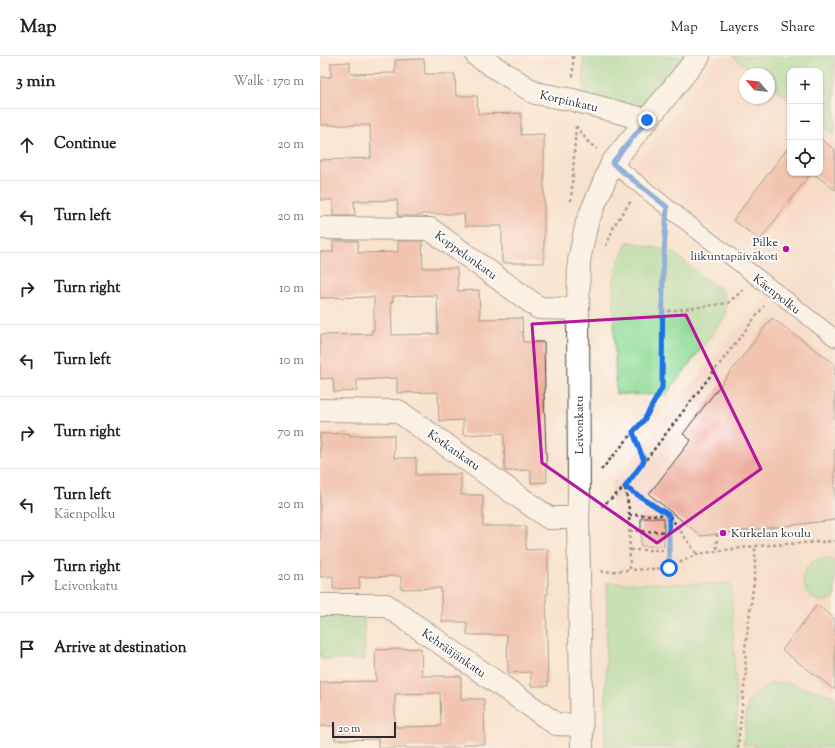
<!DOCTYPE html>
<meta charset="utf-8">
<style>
:root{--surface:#fff;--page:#f2f2f2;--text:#222;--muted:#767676;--line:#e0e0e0}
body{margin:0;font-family:"Sorts Mill Goudy",serif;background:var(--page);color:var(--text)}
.controls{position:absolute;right:12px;top:12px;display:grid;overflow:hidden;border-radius:8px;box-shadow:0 1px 3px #0004}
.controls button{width:36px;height:36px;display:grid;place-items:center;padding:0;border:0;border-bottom:1px solid var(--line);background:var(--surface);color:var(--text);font:20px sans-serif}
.compass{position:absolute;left:419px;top:12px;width:36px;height:36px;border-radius:50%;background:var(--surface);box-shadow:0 1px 3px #0004;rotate:298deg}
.scale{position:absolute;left:12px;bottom:10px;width:64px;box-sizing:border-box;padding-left:4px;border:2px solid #2b2b2b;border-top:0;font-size:11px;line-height:14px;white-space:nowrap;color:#2b2b2b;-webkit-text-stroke:3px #fff;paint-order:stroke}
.stop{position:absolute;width:12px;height:12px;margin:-9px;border:3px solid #1a73e8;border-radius:50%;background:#fff}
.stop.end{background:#1a73e8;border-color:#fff;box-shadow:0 1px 4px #0008}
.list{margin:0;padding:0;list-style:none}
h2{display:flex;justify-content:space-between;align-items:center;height:52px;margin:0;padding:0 16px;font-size:17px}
h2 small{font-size:13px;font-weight:400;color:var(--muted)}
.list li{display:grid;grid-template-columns:26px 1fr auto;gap:12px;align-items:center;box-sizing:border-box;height:72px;padding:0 16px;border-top:1px solid var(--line)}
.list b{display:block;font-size:15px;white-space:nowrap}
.list p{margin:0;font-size:13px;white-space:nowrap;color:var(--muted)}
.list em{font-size:13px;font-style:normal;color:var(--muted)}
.icon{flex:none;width:22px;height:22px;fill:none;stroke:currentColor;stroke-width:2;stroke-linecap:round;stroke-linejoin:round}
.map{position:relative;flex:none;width:515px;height:692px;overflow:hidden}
header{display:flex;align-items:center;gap:24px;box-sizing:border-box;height:56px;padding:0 20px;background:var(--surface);border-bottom:1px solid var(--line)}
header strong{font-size:19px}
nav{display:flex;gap:22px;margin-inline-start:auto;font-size:14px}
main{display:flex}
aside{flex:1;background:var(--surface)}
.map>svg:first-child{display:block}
.built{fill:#f4d3c0}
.green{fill:#91db97;stroke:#5e8361}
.building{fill:#ea9c89;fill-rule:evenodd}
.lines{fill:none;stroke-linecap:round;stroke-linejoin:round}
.pedestrian-casing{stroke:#4a4743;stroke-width:18}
.minor-casing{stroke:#4a4743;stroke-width:24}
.path{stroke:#4a4743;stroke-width:2.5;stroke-dasharray:3 3;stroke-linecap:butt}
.pedestrian{stroke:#fff;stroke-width:16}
.minor{stroke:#fff;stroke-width:22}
.route{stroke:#1a73e8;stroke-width:5}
.marked{fill:none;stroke:#b5179e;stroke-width:3;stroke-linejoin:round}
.poi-dot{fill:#b5179e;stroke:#fff;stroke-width:1.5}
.labels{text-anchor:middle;stroke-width:3.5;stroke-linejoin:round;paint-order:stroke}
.street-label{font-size:12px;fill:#2b2b2b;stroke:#fff}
.poi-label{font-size:12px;fill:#2b2b2b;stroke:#fff;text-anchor:end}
</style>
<header>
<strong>Map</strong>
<nav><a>Map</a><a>Layers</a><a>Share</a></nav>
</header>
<main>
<aside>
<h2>3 min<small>Walk · 170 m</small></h2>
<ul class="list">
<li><svg class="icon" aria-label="ahead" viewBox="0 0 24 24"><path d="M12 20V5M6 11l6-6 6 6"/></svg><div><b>Continue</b></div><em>20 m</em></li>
<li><svg class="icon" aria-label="left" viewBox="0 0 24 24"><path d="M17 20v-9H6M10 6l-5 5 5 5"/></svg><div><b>Turn left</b></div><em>20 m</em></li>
<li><svg class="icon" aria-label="right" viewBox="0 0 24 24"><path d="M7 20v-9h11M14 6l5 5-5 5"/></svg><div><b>Turn right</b></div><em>10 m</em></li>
<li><svg class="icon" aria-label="left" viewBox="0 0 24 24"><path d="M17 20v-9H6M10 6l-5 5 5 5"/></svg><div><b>Turn left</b></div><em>10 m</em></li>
<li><svg class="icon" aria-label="right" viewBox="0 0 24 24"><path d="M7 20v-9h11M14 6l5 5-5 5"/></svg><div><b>Turn right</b></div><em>70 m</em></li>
<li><svg class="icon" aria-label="left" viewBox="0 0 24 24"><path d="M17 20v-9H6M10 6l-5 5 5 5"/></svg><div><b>Turn left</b><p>Käenpolku</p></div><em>20 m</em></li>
<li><svg class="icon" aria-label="right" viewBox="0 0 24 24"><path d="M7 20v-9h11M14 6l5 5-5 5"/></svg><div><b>Turn right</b><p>Leivonkatu</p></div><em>20 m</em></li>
<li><svg class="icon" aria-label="arrive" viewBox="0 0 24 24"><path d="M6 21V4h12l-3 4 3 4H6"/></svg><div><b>Arrive at destination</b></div></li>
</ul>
</aside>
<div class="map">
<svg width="515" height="692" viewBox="0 0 515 692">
<rect width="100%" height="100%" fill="#fff"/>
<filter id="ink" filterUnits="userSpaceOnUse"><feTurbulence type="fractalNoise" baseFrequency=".025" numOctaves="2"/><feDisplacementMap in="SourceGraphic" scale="8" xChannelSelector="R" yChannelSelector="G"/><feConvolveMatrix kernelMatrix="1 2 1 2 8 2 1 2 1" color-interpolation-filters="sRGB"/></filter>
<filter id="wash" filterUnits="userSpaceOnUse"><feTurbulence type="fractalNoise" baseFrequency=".012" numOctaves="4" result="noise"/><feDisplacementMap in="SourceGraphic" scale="16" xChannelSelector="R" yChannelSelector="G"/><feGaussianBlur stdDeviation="0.9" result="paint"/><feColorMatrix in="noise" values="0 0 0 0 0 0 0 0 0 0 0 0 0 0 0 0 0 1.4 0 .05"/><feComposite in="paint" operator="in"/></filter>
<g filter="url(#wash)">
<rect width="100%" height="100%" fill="#f7e3cd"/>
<g class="built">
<polygon points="398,0 412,0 436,18 425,18 425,42 449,42 449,28 470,44 470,117 500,117 500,67 515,78 515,269 314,112"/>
<polygon points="444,238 515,293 515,640 467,627 448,628 427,647 416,648 412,542 290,527 292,427"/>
</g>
<g class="green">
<polygon points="263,0 368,0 325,53 264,41"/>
<polygon points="412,0 515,0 515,78 500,67 500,15 470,15 470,44 449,28 449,18 436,18"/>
<polygon points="308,185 355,197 386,224 402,233 405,241 406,260 346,339 296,338 293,230 297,209"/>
<path d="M508,502L515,505V542C485,560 465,503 508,502Z"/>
<polygon points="287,526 290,527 411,528 418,692 285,692"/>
<polygon points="0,556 44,556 45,604 0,603"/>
<polygon points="467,627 515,640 515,692 435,692 435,689 423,690 427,647 448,628"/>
</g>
<g id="blocks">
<g class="building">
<polygon points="104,3 105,18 135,18 136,40 157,40 158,58 201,57 201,79 224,78 224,207 182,207 182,170 145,170 144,158 101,158 101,160 78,160 77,144 34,145 35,160 13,160 13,144 0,144 0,104 51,102 50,69 0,69 0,21 11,21 11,7 30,6 30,18 75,17 75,4"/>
<polygon points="500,82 515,94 515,134 493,117 500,117"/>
<polygon points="470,89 470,117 491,117 440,184 413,164"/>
<path d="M13,185H38V197L78,196V185H102L103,212H137L138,235L159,234L160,263L202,262L203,286H224L225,337H224L227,426L211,427V414L185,415L184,377L143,379V364L119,365L118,336L77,337V322L37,324V335L14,336L13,322L0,323V279L52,278V274H54V241L0,242V196H13ZM117,239L118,278L72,279L71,246H73V240Z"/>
<polygon points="452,262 515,308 515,464 381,480 329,438 371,384 363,378"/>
<polygon points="29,377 30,380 74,379 74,402 96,402 96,419 141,418 141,439 163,439 163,470 206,470 206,494 228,493 228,538 226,538 228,630 211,630 211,616 188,617 187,579 147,579 147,566 122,566 121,532 81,533 81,520 39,521 40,532 13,533 13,520 0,521 0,378"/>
<rect x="321" y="462" width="23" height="28"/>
<polygon points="497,549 515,563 515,634 462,594"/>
<path d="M101,592L102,620H141V643H164L165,688H144V692H58V683L15,684V670H0V626L56,625L55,594ZM120,637L121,670L75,671V638Z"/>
</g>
</g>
</g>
<g filter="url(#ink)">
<use href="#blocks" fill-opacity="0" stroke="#4a4743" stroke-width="1"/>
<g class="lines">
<g class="pedestrian-casing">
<polyline id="pedestrian" points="292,107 347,151 515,282"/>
</g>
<g class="minor-casing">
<g id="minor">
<polyline points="157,0 215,37 253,44 327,64"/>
<polyline points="0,172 110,173 219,252 258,253"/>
<polyline points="0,354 78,355 229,462 258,462"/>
<polyline points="0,549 66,549 236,668 261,669"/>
<polyline points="262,692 258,462 259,440 258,253 259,205 267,166 292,107 379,0"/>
</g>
</g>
<g class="path">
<polyline points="253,0 253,21"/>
<polyline points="256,70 269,87 277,93"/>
<polyline points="251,145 256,70"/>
<polyline points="286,190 295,168 311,145"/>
<polyline points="342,256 408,247 423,234"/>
<polyline points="313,376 324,405"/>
<polyline points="281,414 324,364 342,332 343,213 345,174"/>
<polyline points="305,431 349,459 377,498"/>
<polyline points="281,451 305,431 444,250"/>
<polyline points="309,459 349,459 349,512 310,514"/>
<polyline points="310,475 349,476"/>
<polyline points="397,478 397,495"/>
<polyline points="310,494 349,494"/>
<polyline points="349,512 377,498 435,490 515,485"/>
<polyline points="281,516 310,514 309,453 305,431"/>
<polyline points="418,692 423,639 426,618 425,593 435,518 435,490"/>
</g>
<use href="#pedestrian" class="pedestrian"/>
<use href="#minor" class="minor"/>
</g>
</g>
<g class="lines" filter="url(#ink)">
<polyline class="route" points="327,64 292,107 347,151 343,213 342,332 324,364 313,376 324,405 305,431 349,459 349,512"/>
</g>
<path d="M0 0H515V692H0ZM366,259L441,413L337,487L222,407L212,268Z" fill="#f7e3cd" fill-opacity=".55" fill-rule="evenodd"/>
<path class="marked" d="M366,259L441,413L337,487L222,407L212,268Z"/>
<g class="poi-dot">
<circle cx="466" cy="193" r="4"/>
<circle cx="403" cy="477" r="4"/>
</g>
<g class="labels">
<g class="street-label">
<text transform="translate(249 45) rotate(13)" y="4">Korpinkatu</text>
<text transform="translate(146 199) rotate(36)" y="4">Koppelonkatu</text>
<text transform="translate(457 238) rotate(38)" y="4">Käenpolku</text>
<text transform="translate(259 369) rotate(-90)" y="4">Leivonkatu</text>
<text transform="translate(134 394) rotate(35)" y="4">Kotkankatu</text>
<text transform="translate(134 597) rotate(35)" y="4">Kehrääjänkatu</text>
</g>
<g class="poi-label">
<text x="458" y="190">Pilke<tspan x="458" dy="14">liikuntapäiväkoti</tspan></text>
<text x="411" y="481" text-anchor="start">Kurkelan koulu</text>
</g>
</g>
</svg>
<div class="controls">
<button>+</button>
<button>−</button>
<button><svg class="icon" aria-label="locate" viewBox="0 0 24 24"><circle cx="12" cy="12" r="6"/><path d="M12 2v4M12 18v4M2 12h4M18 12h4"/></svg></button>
</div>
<svg class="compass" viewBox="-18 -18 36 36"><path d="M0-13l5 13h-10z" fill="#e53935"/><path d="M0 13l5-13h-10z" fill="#767676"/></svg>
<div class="scale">20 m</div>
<div class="stop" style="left:349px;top:512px"></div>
<div class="stop end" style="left:327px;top:64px"></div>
</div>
</main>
